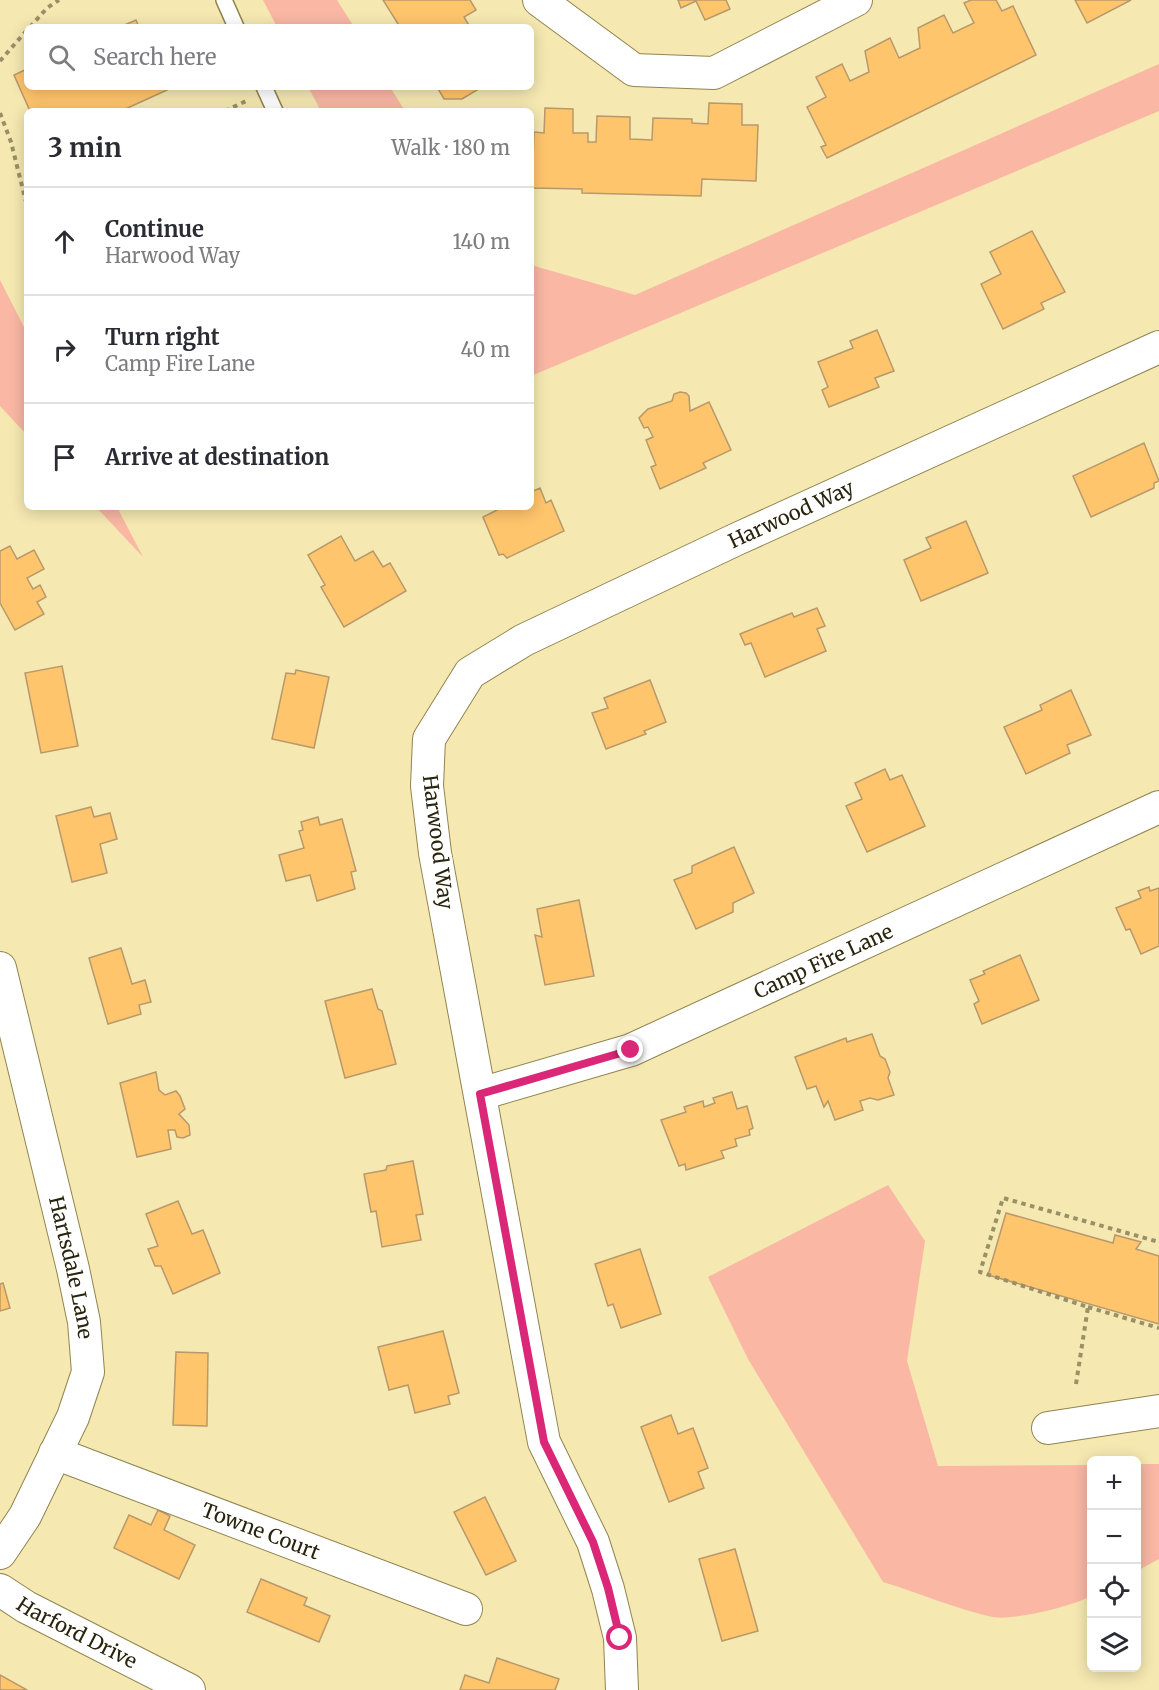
<!DOCTYPE html>
<meta charset="utf-8">
<style>
:root{--surface:#fff;--page:#f2f2f3;--text:#2b2b33;--muted:#7c7c81;--line:#e1e1e2}
body{margin:0;font-family:Merriweather,serif;background:var(--page);color:var(--text)}
.controls{position:absolute;right:18px;bottom:18px;display:grid;overflow:hidden;border-radius:9px;box-shadow:0 3px 15px #0003}
.controls button{width:54px;height:54px;display:grid;place-items:center;padding:0;border:0;border-bottom:2px solid var(--line);background:var(--surface);color:var(--text);font:30px sans-serif}
.stop{position:absolute;width:18px;height:18px;margin:-14px;border:4px solid #db2777;border-radius:50%;background:#fff}
.stop.end{background:#db2777;border-color:#fff;box-shadow:0 2px 6px #0008}
.list{margin:0;padding:0;list-style:none}
h2{display:flex;justify-content:space-between;align-items:center;height:78px;margin:0;padding:0 24px;font-size:26px}
h2 small{font-size:20px;font-weight:400;color:var(--muted)}
.list li{display:grid;grid-template-columns:39px 1fr auto;gap:18px;align-items:center;box-sizing:border-box;height:108px;padding:0 24px;border-top:2px solid var(--line)}
.list b{display:block;font-size:22px;white-space:nowrap}
.list p{margin:0;font-size:20px;white-space:nowrap;color:var(--muted)}
.list em{font-size:20px;font-style:normal;color:var(--muted)}
.icon{flex:none;width:33px;height:33px;fill:none;stroke:currentColor;stroke-width:2;stroke-linecap:round;stroke-linejoin:round}
.map{position:relative;flex:none;width:1159px;height:1690px;overflow:hidden}
.search{position:absolute;background:var(--surface);box-shadow:0 3px 15px #0003;left:24px;top:24px;width:510px;height:66px;display:flex;align-items:center;gap:15px;box-sizing:border-box;padding:0 21px;border-radius:9px;color:var(--muted);font-size:22px}
.panel{position:absolute;background:var(--surface);box-shadow:0 3px 15px #0003;left:24px;top:108px;width:510px;height:402px;border-radius:9px}
.map>svg:first-child{display:block}
.green{fill:#f9b7a4}
.building{fill:#ffc56c;stroke:#b8996b;stroke-width:1.5}
.lines{fill:none;stroke-linecap:round;stroke-linejoin:round}
.lane-casing{stroke:#908450;stroke-width:18}
.street-casing{stroke:#908450;stroke-width:34}
.path{stroke:#999068;stroke-width:4;stroke-dasharray:4.5 4.5;stroke-linecap:butt}
.lane{stroke:#fff;stroke-width:15}
.street{stroke:#fff;stroke-width:32}
.route{stroke:#db2777;stroke-width:8}
.labels{text-anchor:middle;stroke-width:6;stroke-linejoin:round;paint-order:stroke}
.street-label{font-size:20px;fill:#29240e;stroke:#fff}
</style>
<div class="map">
<svg width="1159" height="1690" viewBox="0 0 1159 1690">
<rect width="100%" height="100%" fill="#f5e8b1"/>
<g class="green">
<polygon points="263,0 337,0 354,27 277,27"/>
<polygon points="1159,64 1159,111 531,376 531,265 635,295"/>
<polygon points="308,87 390,87 405,111 321,111"/>
<polygon points="0,280 27,333 27,435 0,406"/>
<polygon points="96,507 117,507 143,557"/>
<path d="M888,1185L925,1241L907,1361L938,1466L1091,1465V1596C1074,1606 1012,1621 993,1617C956,1609 919,1593 883,1582L748,1359L708,1277Z"/>
<polygon points="1137,1464 1159,1464 1159,1559 1137,1571"/>
</g>
<g class="building">
<polygon points="383,0 470,0 476,10 464,17 470,27 400,27"/>
<polygon points="678,0 726,0 730,9 705,20 696,1 681,8"/>
<polygon points="971,0 996,0 1002,11 1013,6 1036,55 827,158 821,147 826,145 807,107 826,97 816,77 842,64 850,81 869,72 865,51 890,38 899,58 920,48 918,28 944,15 953,33 974,23 964,3"/>
<polygon points="1075,0 1131,0 1087,23"/>
<polygon points="136,20 139,27 120,27"/>
<polygon points="27,69 27,87 166,87 167,90 121,111 30,111 14,75"/>
<polygon points="437,87 482,87 462,99 444,99"/>
<polygon points="709,103 742,104 742,125 758,125 756,181 702,179 701,196 582,193 582,189 532,188 534,132 544,133 545,108 573,109 573,133 588,133 588,142 596,142 597,116 630,117 630,139 652,140 653,118 692,119 692,123 708,124"/>
<polygon points="1032,231 1065,292 1041,303 1044,309 1003,329 981,284 1001,274 990,252"/>
<polygon points="877,330 894,371 875,378 879,387 829,407 822,390 828,387 818,362 853,348 850,341"/>
<polygon points="680,392 686,393 689,396 690,411 709,402 731,450 703,463 706,468 660,489 651,467 656,465 646,440 653,437 648,427 644,428 639,418 648,409 672,401 674,394"/>
<polygon points="1144,443 1159,481 1154,483 1154,488 1091,517 1073,476"/>
<polygon points="540,488 546,503 551,500 564,531 507,558 503,554 499,555 483,517 497,510 496,507 531,507 531,492"/>
<polygon points="966,521 988,573 921,601 904,560 931,548 926,538"/>
<polygon points="341,536 355,561 373,551 383,567 390,563 406,591 344,627 321,587 325,585 308,555"/>
<polygon points="10,546 17,559 34,550 44,569 27,578 33,589 40,585 46,597 37,602 44,614 15,630 0,603 0,551"/>
<polygon points="817,608 825,626 817,629 826,651 765,677 751,643 745,645 740,634 792,613 794,617"/>
<polygon points="62,666 78,746 41,753 25,673"/>
<polygon points="296,670 329,677 314,748 272,739 286,673 295,674"/>
<polygon points="650,680 666,722 644,731 646,734 606,749 592,713 608,708 604,698"/>
<polygon points="1071,690 1091,735 1067,745 1070,753 1026,774 1004,727 1042,710 1040,705"/>
<polygon points="885,769 890,780 902,775 925,826 867,852 846,806 862,799 855,783"/>
<polygon points="91,807 94,817 110,813 117,839 100,844 107,873 72,882 56,816"/>
<polygon points="318,817 320,825 342,819 356,871 351,872 355,889 317,901 310,875 286,881 279,855 304,848 299,831 303,830 301,822"/>
<polygon points="734,847 754,893 733,903 733,912 696,929 674,880 692,873 692,866"/>
<polygon points="1149,887 1150,891 1159,888 1159,946 1141,954 1130,929 1126,930 1116,908 1141,898 1138,891"/>
<polygon points="579,900 594,976 545,985 535,935 542,937 537,909"/>
<polygon points="121,948 132,984 145,980 151,1002 139,1005 141,1014 108,1024 89,958"/>
<polygon points="1020,955 1039,1000 982,1024 974,1004 979,1001 970,980 985,974 983,971"/>
<polygon points="372,989 378,1009 382,1011 396,1064 345,1078 325,1001"/>
<polygon points="872,1034 880,1056 885,1059 890,1072 888,1078 894,1095 878,1100 870,1098 860,1101 863,1110 835,1120 828,1101 824,1107 816,1086 807,1089 795,1057 846,1038 847,1042"/>
<polygon points="156,1072 159,1090 165,1095 176,1091 180,1096 185,1109 179,1114 189,1125 190,1135 183,1138 177,1137 175,1130 168,1130 171,1149 137,1157 120,1083"/>
<polygon points="732,1092 737,1109 747,1106 753,1128 749,1130 750,1135 735,1139 737,1146 721,1151 724,1158 686,1170 685,1164 679,1166 661,1120 686,1112 684,1107 703,1101 704,1107 715,1103 713,1098"/>
<polygon points="413,1161 423,1214 416,1215 421,1240 382,1247 376,1211 371,1212 364,1174 386,1170 387,1166"/>
<polygon points="178,1201 192,1234 203,1230 220,1273 173,1294 161,1266 155,1266 148,1249 158,1246 146,1214"/>
<polygon points="1006,1213 1113,1243 1115,1235 1141,1242 1136,1249 1159,1256 1159,1324 988,1275"/>
<polygon points="640,1249 661,1314 621,1328 613,1304 608,1306 595,1264"/>
<polygon points="3,1283 10,1308 0,1311 0,1284"/>
<polygon points="443,1331 459,1393 448,1396 450,1404 415,1413 408,1385 389,1390 378,1347"/>
<polygon points="176,1352 208,1353 207,1426 173,1425"/>
<polygon points="671,1415 678,1434 693,1428 708,1468 698,1472 704,1488 669,1502 641,1427"/>
<polygon points="485,1497 516,1561 486,1575 454,1512"/>
<polygon points="158,1510 170,1516 164,1530 195,1545 179,1579 114,1548 129,1515 151,1525"/>
<polygon points="735,1549 758,1631 722,1641 699,1559"/>
<polygon points="261,1579 307,1598 304,1605 330,1616 319,1642 247,1612"/>
<polygon points="497,1658 559,1679 555,1690 460,1690 465,1675 489,1683"/>
<polygon points="0,1675 27,1690 0,1690"/>
</g>
<g class="lines">
<g class="lane-casing">
<g id="lane">
<polyline points="224,0 236,27"/>
<polyline points="264,87 275,111"/>
</g>
</g>
<g class="street-casing">
<g id="street">
<polyline points="539,0 634,70 714,73 856,0"/>
<path id="s1" d="M0,968L73,1269L84,1322L88,1372L73,1417L25,1516L0,1553"/>
<path id="s2" d="M480,1094L631,1050L1159,807"/>
<polyline points="1048,1428 1159,1411"/>
<path id="s3" d="M55,1453L466,1609"/>
<path id="s4" d="M0,1590L26,1607L189,1690"/>
<path id="s5" d="M622,1690L620,1638L608,1589L593,1542L544,1442L435,853L427,786L429,739L470,673L524,640L737,539L1159,347"/>
</g>
</g>
<g class="path">
<polyline points="30,27 47,8 59,0"/>
<polyline points="0,61 27,30"/>
<polyline points="225,111 246,101"/>
<polyline points="0,113 11,142 27,206"/>
<polyline points="1088,1307 1159,1328"/>
<polyline points="1076,1384 1088,1307 980,1272 1003,1198 1159,1242"/>
</g>
<use href="#lane" class="lane"/>
<use href="#street" class="street"/>
</g>
<g class="lines">
<polyline class="route" points="620,1638 608,1588 593,1542 544,1442 480,1094 631,1050"/>
</g>
<g class="labels">
<g class="street-label">
<text dy="7" stroke="none"><textPath href="#s5" startOffset="1413">Harwood Way</textPath></text>
<text transform="translate(438 842) rotate(83)" y="7">Harwood Way</text>
<text dy="7" stroke="none"><textPath href="#s2" startOffset="369">Camp Fire Lane</textPath></text>
<text dy="7" stroke="none"><textPath href="#s1" startOffset="308">Hartsdale Lane</textPath></text>
<text dy="7" stroke="none"><textPath href="#s3" startOffset="220">Towne Court</textPath></text>
<text dy="7" stroke="none"><textPath href="#s4" startOffset="88">Harford Drive</textPath></text>
</g>
</g>
</svg>
<div class="controls">
<button>+</button>
<button>−</button>
<button><svg class="icon" aria-label="locate" viewBox="0 0 24 24"><circle cx="12" cy="12" r="6"/><path d="M12 2v4M12 18v4M2 12h4M18 12h4"/></svg></button>
<button><svg class="icon" aria-label="layers" viewBox="0 0 24 24"><path d="M12 4l9 5-9 5-9-5zM3 14l9 5 9-5"/></svg></button>
</div>
<div class="stop" style="left:620px;top:1638px"></div>
<div class="stop end" style="left:631px;top:1050px"></div>
<div class="search"><svg class="icon" aria-label="search" viewBox="0 0 24 24"><circle cx="10" cy="10" r="6"/><path d="M15 15l6 6"/></svg>Search here</div>
<section class="panel">
<h2>3 min<small>Walk · 180 m</small></h2>
<ul class="list">
<li><svg class="icon" aria-label="ahead" viewBox="0 0 24 24"><path d="M12 20V5M6 11l6-6 6 6"/></svg><div><b>Continue</b><p>Harwood Way</p></div><em>140 m</em></li>
<li><svg class="icon" aria-label="right" viewBox="0 0 24 24"><path d="M7 20v-9h11M14 6l5 5-5 5"/></svg><div><b>Turn right</b><p>Camp Fire Lane</p></div><em>40 m</em></li>
<li><svg class="icon" aria-label="arrive" viewBox="0 0 24 24"><path d="M6 21V4h12l-3 4 3 4H6"/></svg><div><b>Arrive at destination</b></div></li>
</ul>
</section>
</div>
